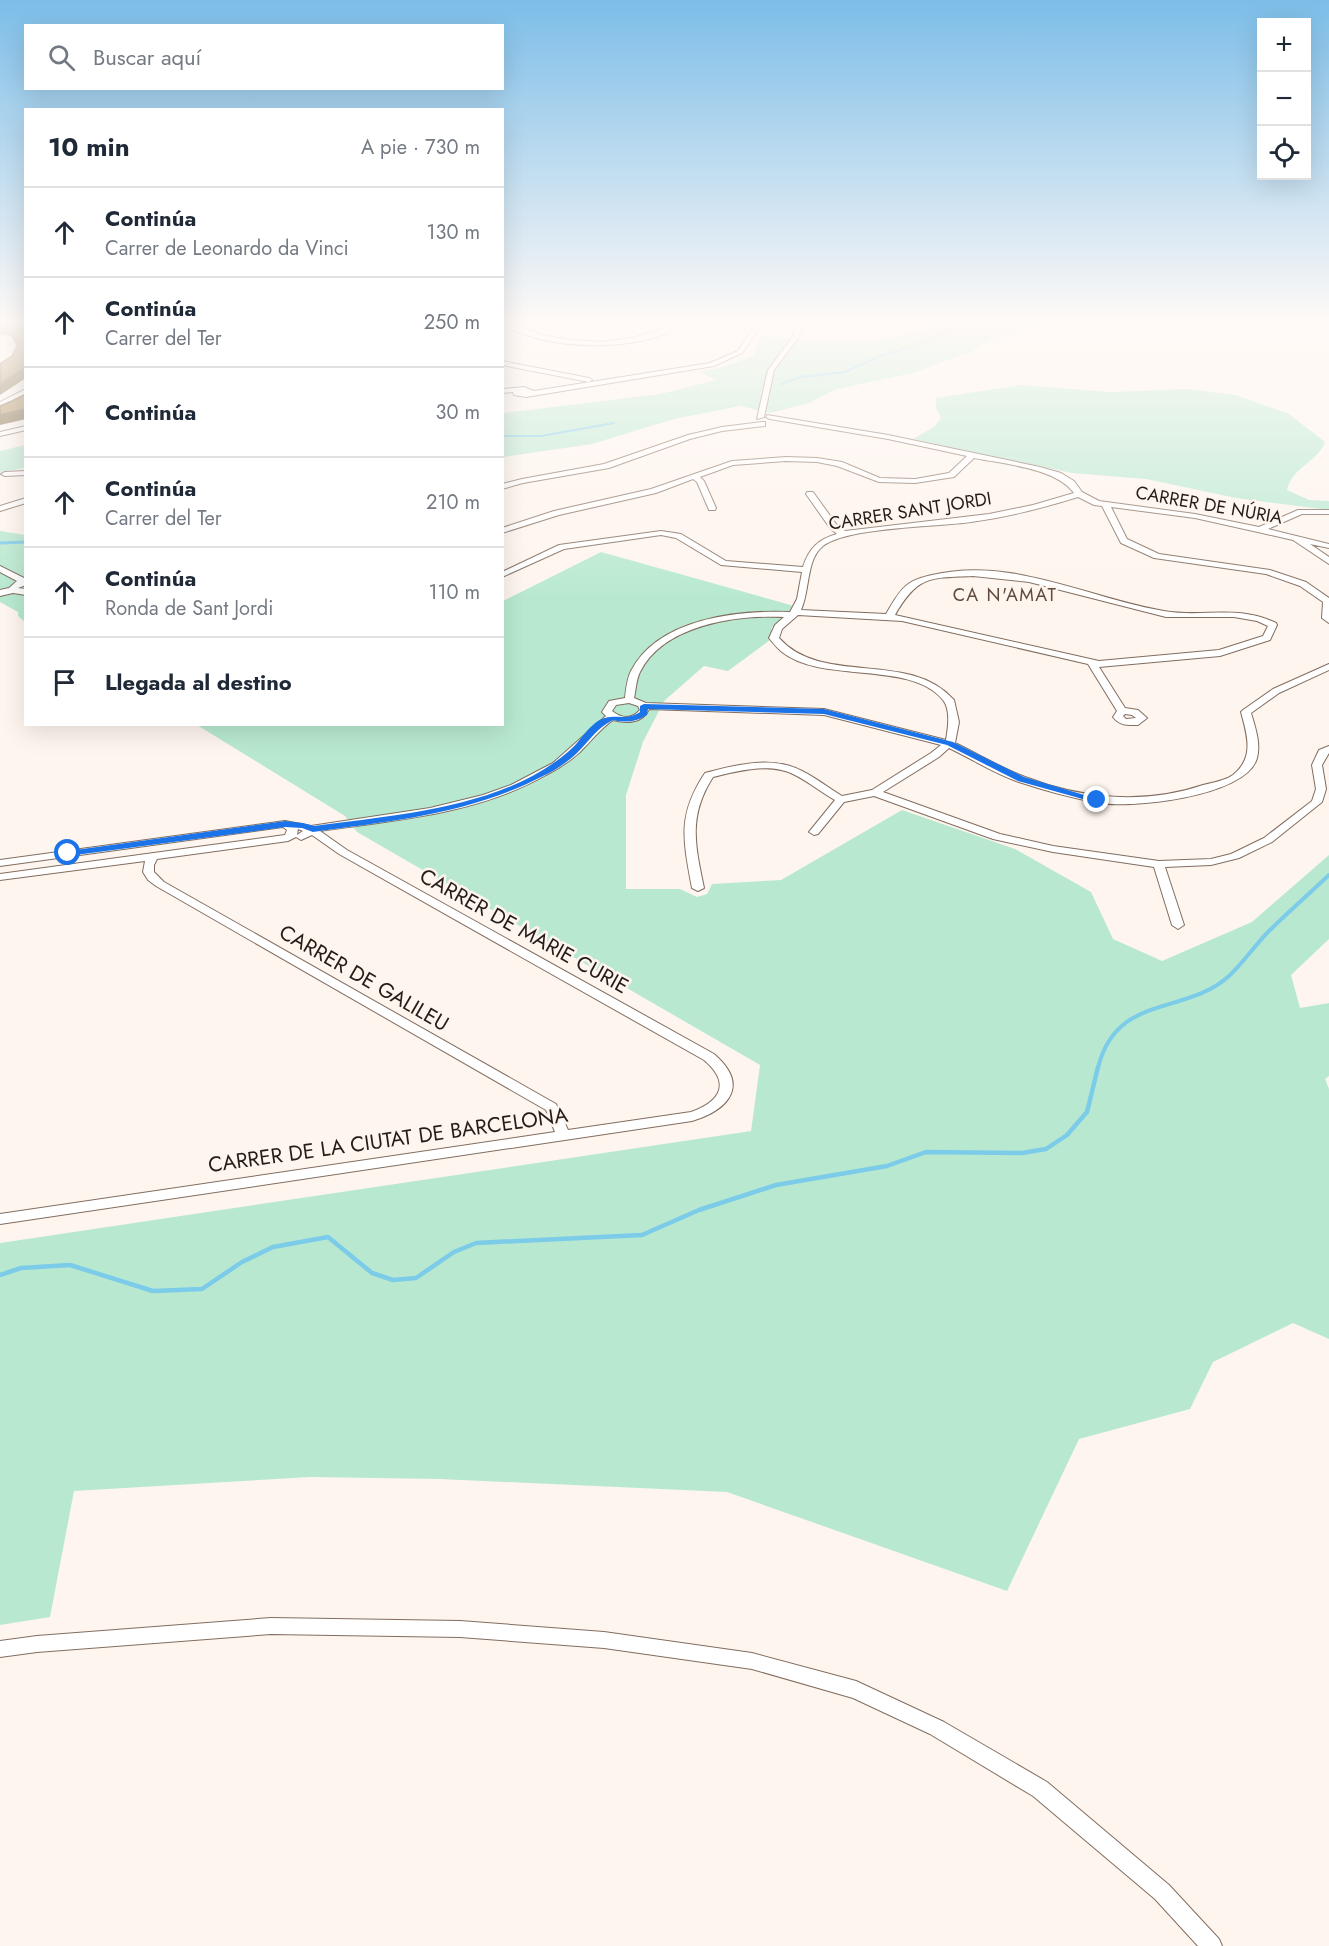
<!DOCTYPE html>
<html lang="es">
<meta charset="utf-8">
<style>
:root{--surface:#fff;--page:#f6f6f7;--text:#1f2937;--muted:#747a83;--line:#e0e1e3}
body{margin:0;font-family:Jost,sans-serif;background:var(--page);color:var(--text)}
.controls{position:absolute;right:18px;top:18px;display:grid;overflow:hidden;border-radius:0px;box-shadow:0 6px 24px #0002}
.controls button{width:54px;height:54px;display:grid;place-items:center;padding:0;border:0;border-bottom:2px solid var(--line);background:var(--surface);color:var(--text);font:30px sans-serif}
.stop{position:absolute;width:18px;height:18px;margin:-14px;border:4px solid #1a73e8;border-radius:50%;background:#fff}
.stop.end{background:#1a73e8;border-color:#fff;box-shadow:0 2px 6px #0008}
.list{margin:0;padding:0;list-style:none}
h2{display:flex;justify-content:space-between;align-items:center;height:78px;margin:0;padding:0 24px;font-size:26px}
h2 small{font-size:20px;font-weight:400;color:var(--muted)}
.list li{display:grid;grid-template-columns:39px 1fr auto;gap:18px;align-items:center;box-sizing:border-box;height:90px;padding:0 24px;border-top:2px solid var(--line)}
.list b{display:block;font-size:22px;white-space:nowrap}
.list p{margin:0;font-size:20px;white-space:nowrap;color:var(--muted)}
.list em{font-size:20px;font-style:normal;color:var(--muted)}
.icon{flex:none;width:33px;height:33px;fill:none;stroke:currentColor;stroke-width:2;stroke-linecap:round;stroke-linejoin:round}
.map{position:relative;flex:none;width:1329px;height:1946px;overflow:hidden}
.search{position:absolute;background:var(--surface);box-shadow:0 6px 24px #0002;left:24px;top:24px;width:480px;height:66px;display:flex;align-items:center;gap:15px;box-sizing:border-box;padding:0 21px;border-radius:0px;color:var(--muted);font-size:22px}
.panel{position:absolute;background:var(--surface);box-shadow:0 6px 24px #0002;left:24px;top:108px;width:480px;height:618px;border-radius:0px}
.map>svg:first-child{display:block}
.green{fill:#b8e9d0}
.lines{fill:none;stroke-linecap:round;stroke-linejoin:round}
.stream-far3{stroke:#7bcbe9;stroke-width:2}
.stream-far2{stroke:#7bcbe9;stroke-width:3}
.stream-far1{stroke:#7bcbe9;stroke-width:4}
.stream{stroke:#7bcbe9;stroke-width:4.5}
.street-casing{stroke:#826d5f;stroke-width:2}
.street{fill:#fff;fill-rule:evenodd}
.wall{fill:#896a37}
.shaded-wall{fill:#6f562d}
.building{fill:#9f7b40;stroke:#6f562d;stroke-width:1.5}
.route{fill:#1a73e8}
.labels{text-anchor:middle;stroke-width:5;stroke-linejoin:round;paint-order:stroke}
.far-street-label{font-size:18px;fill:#251c16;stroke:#fef5ee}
.far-neighbourhood-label{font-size:18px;letter-spacing:1.5px;fill:#5e4b3d;stroke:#fef5ee}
.street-label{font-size:21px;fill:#251c16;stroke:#fef5ee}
</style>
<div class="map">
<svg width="1329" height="1946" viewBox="0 0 1329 1946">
<rect width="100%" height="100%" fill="#fef5ee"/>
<g class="green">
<path d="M935,325H1046L1005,334L992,339L973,351L913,373L837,389L809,403L770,413L740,406L674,419L592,444L503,457V413L660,394L717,380L699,372L723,367L753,356L761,336C819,340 880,349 935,325Z"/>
<path d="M1021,385L1111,392L1186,389L1236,395L1289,414L1325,442C1317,463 1292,467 1287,490L1309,500L1329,501V510L1236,498L1146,479L1072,473L913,439L934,427L941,418L936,408V398Z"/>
<polygon points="25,445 25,468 0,472 0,451"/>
<polygon points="0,531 25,535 25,622 18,616 18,612 0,602"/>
<polygon points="601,552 794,606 791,612 772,627 770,640 728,671 704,666 664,701 643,742 626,795 626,889 680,889 697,897 707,894 712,884 781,880 902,810 1015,849 1091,892 1113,939 1162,961 1252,922 1329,855 1329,939 1291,975 1300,1008 1329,1003 1329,1076 1325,1079 1329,1089 1329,1339 1293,1323 1213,1362 1190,1409 1079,1439 1007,1591 727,1492 439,1479 310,1477 74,1491 50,1617 0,1625 0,1243 751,1131 760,1065 357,832 345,816 197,725 502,724 503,601"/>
</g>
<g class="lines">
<g class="stream-far3">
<polyline points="782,384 800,377 845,372 880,356 910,347 964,325"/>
<polyline points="502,436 541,436 614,423"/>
</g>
<polyline class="stream-far2" points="0,543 26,542"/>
<path class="stream-far1" d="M1098,1068C1116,993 1185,1016 1229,976C1244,962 1255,945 1269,931C1288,912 1309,894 1329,875"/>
<polyline class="stream" points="0,1275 21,1268 70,1265 153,1291 202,1289 242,1262 273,1247 328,1237 372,1273 393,1280 416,1278 454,1252 476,1243 642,1235 699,1210 776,1185 887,1166 926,1152 1022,1153 1046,1149 1067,1135 1087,1112 1098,1067"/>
<g class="street-casing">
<g id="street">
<path d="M504,325H513L543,335L568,340L601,342L633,338L674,325H682C641,353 546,351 504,325Z"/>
<polygon points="755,325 761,325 742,353 714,366 526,397 514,395 513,392 502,393 502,389 524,387 534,391 710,363 738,351"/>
<polygon points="797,325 803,325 798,338 774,370 764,417 757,419 768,370 792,338"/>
<polygon points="502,361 589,378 592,380 589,382 502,365"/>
<polygon points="26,389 26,394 0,407 0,402"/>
<path d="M767,415L888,435L1040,467L1061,473L1074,481L1082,492L1099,501L1195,514L1259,527L1298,510H1329V514H1302L1268,529L1329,544V548L1310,544L1329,557V564L1293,540L1195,518L1111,507L1127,539L1159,554L1270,570L1306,582L1329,598V623L1322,618L1323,602L1300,586L1266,574L1154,558L1121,543L1102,506L1094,505L1078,497C1043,508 1008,517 971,522C937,527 847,527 823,546C806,559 810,591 801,610L886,614C892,604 898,592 907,585C914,579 924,577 932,575C1011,556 1088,598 1164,611C1204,618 1237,604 1276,623L1277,625L1270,640L1220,656L1099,667L1125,708L1138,710L1147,718L1138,725C1127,725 1120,726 1113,717L1117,711L1088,664L902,621L798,615L782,629L779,638C823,687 909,649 954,700L959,722L955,743C978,754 1001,768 1025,777C1082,799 1144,805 1203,785C1212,783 1226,780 1233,775C1255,757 1247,735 1241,712L1243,710L1273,689L1329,664V670L1279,693L1251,713C1255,727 1261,743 1257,758C1247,797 1127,810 1094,802C1069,797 1043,790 1019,782C995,774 972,759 949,748L939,757L883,792L1000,834L1053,846L1159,861L1211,859L1231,854L1264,838L1312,801L1316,789L1312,765L1319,750L1329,746V753L1322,765L1326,789L1322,802L1272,842L1239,858L1211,865L1165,867L1184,925L1178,929L1172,925L1154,867L1053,852L993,839L874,796L844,802L818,834L814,835L809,832L835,800C821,792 809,782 795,775C770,762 739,771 713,777C688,816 695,845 704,888L698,891L692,888C683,840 677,815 705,773C736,765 772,755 802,771C816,778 829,788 842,796L872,790L931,753L941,745L824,715L649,709C643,723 627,724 613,720C600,729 591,741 580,752C570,761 558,769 546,775C477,814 396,820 320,831L347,850L714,1054C749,1084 731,1109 692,1121L0,1224V1214L555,1132L546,1110L156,886L148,880L143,872L145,861L0,880V874L285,835L287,830L283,827L0,866V860L285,821L311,826L430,808L483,795L511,785L553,763L606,716L602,712L609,701L625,698C626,689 627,679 631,671C658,618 738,610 790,612L797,599L802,572L721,565L676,538L661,535L564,549L502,577V572L559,545L661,531L681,534L726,561L803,567C809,548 819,539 837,534L830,528L806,494L807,492H813L836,524L845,531L989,514L1033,505L1074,493C1056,468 1004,464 974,458L954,477L915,483L879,482L837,466L817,462L786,461L733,465L700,477L704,481L716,508L715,510H709L697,482L693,479L656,493L559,515L502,533V528L554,511L651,489L732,461L786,457L817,458L842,462L880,478L915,479L949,473L967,456L888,439L770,419L766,417ZM973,576L1029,582L1166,617H1234L1257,621L1268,626L1263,636L1219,650L1099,661L895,615C918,575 930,578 973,576ZM784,617L775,625L769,638C773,643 777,648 782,652C822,684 911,660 943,700C951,710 948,728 946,740L824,709L646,703L634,698C636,690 636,680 640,672C664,624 738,615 784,617ZM629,703L638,706L640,710C632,719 622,719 612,711L616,705ZM1125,714L1132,715L1136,718L1126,719L1123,716ZM298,829L303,831L297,835ZM312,835L339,854L704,1060C731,1083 721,1101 691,1112L568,1130L556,1104L164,882L154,872V865L157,859L288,841L296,837L301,840Z"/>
<polygon points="762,422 765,422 765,426 722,431 690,439 609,468 523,483 502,489 502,484 522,479 604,464 688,435 722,427"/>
<polygon points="26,426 26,430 0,436 0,432"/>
<polygon points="26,471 26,475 5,476 1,474 5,472"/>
<polygon points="26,498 26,503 0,511 0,506"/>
<polygon points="0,566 26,579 26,585 18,588 26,589 26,595 13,593 0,596 0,590 9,588 17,581 0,572"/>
<polygon points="271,1618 460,1621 604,1632 752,1653 856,1681 944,1722 1047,1782 1169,1885 1219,1939 1222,1946 1198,1946 1155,1899 1033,1796 930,1734 853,1698 752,1669 604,1648 460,1637 271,1634 37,1652 0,1657 0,1641 37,1636"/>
</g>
</g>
<use href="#street" class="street"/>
</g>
<polygon class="wall" points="0,325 26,325 26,378 12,356 17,347 11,336 0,335"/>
<g class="shaded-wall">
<polygon points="26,367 26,378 0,395 0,384"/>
<polygon points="26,409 26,419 0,425 0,415"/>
</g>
<g class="building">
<polygon points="0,325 26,325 26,367 0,384 0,364 12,356 18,344 9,327 0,326"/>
<polygon points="26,394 26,409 0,415 0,406 12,401"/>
</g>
<linearGradient id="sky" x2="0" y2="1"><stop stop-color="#7cbde8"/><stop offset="0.54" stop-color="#fffaf7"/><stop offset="1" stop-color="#fffaf7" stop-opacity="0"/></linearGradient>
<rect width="1329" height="597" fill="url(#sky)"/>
<path class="route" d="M644,704L824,709L953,742L1024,777L1101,800L1097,803L1018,781L947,745L824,714L648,709L647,715C636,722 626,723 613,720C597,728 589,741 577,753C568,762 554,771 543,776C470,814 392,821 313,832L302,828L285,827L68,856L63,853L68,851L285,821L303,823L314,826C396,815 504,808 569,751C579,743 584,732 594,724C611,710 624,723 640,712V706Z"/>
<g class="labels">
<g class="far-street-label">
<text transform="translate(1209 505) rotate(10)" y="6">CARRER DE NÚRIA</text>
<text transform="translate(910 511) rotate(-9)" y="6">CARRER SANT JORDI</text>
</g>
<g class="far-neighbourhood-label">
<text x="1005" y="601">CA N'AMAT</text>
</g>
<g class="street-label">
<text transform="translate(524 931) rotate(29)" y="7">CARRER DE MARIE CURIE</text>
<text transform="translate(364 978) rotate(30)" y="7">CARRER DE GALILEU</text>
<text transform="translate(388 1140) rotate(-8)" y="7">CARRER DE LA CIUTAT DE BARCELONA</text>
</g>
</g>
</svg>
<div class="controls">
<button>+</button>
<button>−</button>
<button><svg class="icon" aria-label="locate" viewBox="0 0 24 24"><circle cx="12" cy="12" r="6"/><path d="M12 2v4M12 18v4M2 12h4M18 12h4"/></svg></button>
</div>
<div class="stop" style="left:68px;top:853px"></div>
<div class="stop end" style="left:1097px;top:800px"></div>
<div class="search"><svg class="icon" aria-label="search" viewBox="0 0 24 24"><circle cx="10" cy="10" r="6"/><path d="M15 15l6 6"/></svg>Buscar aquí</div>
<section class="panel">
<h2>10 min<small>A pie · 730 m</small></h2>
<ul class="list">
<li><svg class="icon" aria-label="ahead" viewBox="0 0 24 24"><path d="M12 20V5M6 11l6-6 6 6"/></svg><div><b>Continúa</b><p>Carrer de Leonardo da Vinci</p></div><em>130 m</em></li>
<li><svg class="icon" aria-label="ahead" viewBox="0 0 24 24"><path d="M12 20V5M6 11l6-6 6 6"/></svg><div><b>Continúa</b><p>Carrer del Ter</p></div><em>250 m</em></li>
<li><svg class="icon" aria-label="ahead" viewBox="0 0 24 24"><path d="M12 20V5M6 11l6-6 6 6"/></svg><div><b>Continúa</b></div><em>30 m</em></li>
<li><svg class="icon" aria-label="ahead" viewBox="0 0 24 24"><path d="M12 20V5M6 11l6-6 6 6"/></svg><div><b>Continúa</b><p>Carrer del Ter</p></div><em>210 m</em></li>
<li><svg class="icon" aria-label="ahead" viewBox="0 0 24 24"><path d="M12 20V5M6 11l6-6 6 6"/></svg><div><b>Continúa</b><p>Ronda de Sant Jordi</p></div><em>110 m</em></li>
<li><svg class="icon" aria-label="arrive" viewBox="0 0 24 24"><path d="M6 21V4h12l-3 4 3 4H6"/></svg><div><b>Llegada al destino</b></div></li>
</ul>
</section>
</div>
